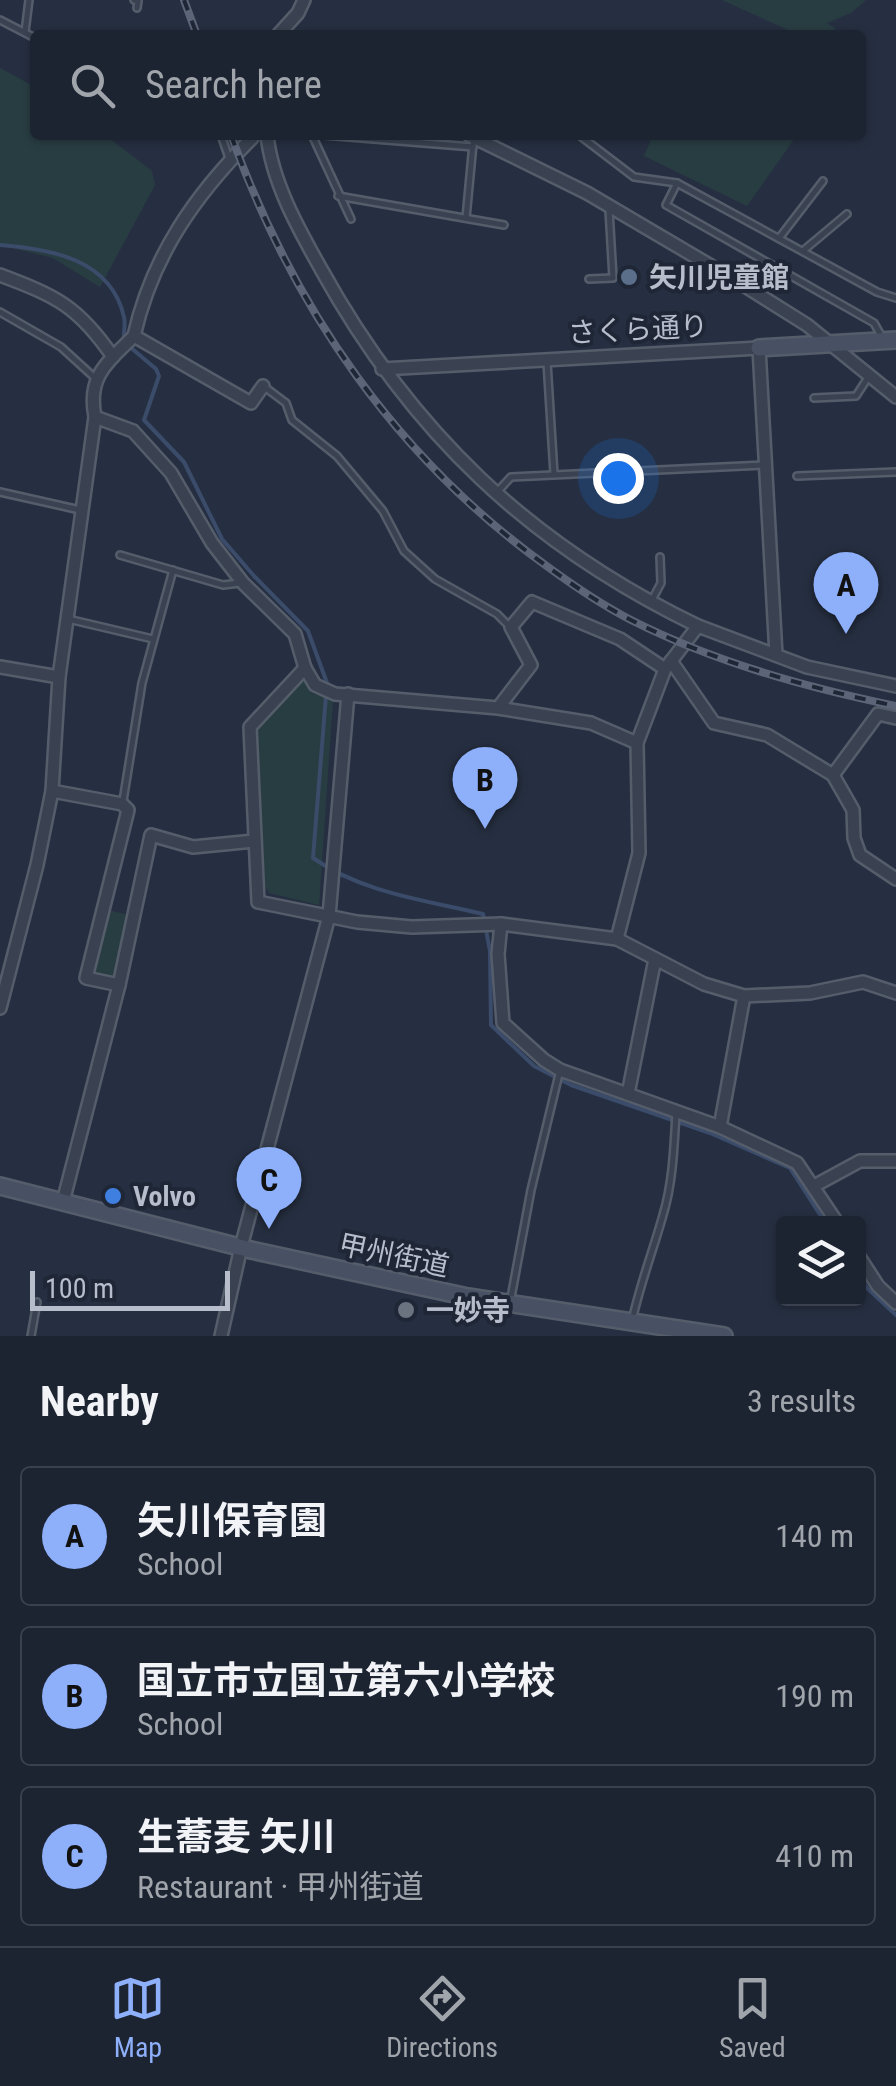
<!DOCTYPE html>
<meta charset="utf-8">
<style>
:root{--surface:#1c2331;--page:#252b39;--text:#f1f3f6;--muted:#a0a4ab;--line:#3a404d;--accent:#8eaff9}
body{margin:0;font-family:"Roboto Condensed","Noto Sans JP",sans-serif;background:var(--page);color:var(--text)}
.controls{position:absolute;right:30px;bottom:30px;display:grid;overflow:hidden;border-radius:10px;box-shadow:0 2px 8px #0004}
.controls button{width:90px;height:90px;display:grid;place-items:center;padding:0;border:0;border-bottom:2px solid var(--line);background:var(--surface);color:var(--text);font:50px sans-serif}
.scale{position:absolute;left:30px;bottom:25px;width:200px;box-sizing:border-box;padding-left:10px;border:5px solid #b7bdcb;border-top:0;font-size:28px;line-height:35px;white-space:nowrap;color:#b7bdcb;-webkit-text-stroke:8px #1f2736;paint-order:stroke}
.you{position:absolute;left:618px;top:478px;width:35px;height:35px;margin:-25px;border:8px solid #fff;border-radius:50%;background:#1a73e8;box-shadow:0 0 0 15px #1a73e833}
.badge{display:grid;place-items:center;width:65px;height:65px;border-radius:50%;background:var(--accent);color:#111;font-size:32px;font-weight:700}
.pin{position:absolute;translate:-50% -82px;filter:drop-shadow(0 2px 5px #0008)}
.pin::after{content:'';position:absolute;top:52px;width:35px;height:30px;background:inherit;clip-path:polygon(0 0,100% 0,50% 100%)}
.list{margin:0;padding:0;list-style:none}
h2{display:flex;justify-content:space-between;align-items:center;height:130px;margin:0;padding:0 40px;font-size:42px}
h2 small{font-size:32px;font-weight:400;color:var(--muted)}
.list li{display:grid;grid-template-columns:65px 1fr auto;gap:30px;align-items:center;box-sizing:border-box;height:140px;margin:0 20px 20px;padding:0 20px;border:2px solid var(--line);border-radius:10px}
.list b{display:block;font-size:38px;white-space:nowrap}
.list p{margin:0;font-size:32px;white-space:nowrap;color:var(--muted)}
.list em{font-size:32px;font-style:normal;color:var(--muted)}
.icon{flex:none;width:55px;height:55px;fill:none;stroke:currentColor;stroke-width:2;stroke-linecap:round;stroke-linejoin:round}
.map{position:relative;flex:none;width:896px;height:1336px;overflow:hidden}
.search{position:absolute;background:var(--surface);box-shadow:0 2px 8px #0004;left:30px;right:30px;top:30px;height:110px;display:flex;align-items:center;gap:25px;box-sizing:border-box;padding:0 35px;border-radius:10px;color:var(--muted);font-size:38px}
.sheet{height:610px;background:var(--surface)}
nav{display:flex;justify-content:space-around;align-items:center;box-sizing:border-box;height:140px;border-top:2px solid var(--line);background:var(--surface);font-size:28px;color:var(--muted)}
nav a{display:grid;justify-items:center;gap:5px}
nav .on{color:var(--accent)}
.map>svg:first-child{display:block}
.green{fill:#283d42}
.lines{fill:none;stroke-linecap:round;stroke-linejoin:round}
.stream{stroke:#3b4b6a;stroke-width:4}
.lane-casing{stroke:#555d6b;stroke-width:10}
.street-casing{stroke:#555d6b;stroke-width:16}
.secondary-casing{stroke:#555d6b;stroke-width:20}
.lane{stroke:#3a4251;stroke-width:5}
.street{stroke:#3a4251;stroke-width:11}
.secondary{stroke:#485064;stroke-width:15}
.rail-casing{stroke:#5c6578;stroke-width:8}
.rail{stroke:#1f2736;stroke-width:4;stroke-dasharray:11;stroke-linecap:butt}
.service-dot{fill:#5c6f8a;stroke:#1f2736;stroke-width:4}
.shop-dot{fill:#3f7fe0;stroke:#1f2736;stroke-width:4}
.worship-dot{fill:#6b7280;stroke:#1f2736;stroke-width:4}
.labels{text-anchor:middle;stroke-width:8;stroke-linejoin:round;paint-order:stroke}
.poi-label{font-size:28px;font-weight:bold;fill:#b7bdcb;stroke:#1f2736;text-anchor:start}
.street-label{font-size:28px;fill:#b7bdcb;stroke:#1f2736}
</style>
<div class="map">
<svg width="896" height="1336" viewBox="0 0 896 1336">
<rect width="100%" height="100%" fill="#262f41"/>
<g class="green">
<polygon points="722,0 866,0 851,13 827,23 835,28 832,35 799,35"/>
<polygon points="0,68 35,87 35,135 105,135 152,171 155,185 100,287 53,258 0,245"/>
<polygon points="653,135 797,135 747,206 644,156"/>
<polygon points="304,675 311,693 333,700 319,905 269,893 265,886 257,727"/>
<polygon points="108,910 129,915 113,980 93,976"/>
</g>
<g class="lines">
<g class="stream">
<path d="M0,245C51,249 111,259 124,317C126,325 123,333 124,340"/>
<path d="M130,347L156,369L159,376L144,420L184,462L222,539L254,576L308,631L327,683L313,858C363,893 424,900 483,914L490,951L491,1025L534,1066L571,1085L710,1133L790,1168L826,1224"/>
<polyline points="858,1274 866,1287 896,1315"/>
</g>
<g class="lane-casing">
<g id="lane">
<polyline points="134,0 138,1 137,8"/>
<polyline points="0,20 35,38"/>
<polyline points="25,32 29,0"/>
<polyline points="221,135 229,158"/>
<polyline points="312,135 351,219"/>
<polyline points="324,135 473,147"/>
<polyline points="579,135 634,177 677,183 877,292 896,298"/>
<polyline points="677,183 666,205 874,323 883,339"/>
<polyline points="338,196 504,225"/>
<polyline points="466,218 473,144"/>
<polyline points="780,237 823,181"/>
<polyline points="804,250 847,214"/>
<polyline points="589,279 613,278 609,210"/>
<polyline points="0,312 61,347 95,378"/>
<polyline points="547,362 554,474"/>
<polyline points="266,388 286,403 292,420 337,456 383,511 404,551 435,579 497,614 510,627"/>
<polyline points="814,398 856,396 869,376"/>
<polyline points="797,476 896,472"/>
<polyline points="498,491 511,477 765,465"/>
<polyline points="0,492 80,510"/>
<polyline points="120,555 223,585 240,583"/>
<polyline points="652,600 661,583 660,557"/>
<polyline points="68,619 153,639"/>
<polyline points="123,801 142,683 173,570"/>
<polyline points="510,1303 531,1190 560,1070"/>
<path d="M632,1321C640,1284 653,1251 663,1215C673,1182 674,1146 676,1113"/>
<polyline points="31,1336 37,1302"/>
</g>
</g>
<g class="street-casing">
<g id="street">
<polyline points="278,35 298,13 304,0"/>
<path d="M251,135L252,138C195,195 152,256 134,336L251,403L263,386"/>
<path d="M267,135C272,182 298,228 321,269C411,432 530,545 698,626L665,669"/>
<polyline points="469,135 587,193 745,286 807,325 896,397"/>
<path d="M0,275C56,296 78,306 113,357"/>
<path d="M134,336C107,363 87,376 95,417L133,431L171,473L212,543L243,583L295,634L305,668L250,727L258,902L357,922L412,927L501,924L617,939L639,853L637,743"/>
<polyline points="382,369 759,348 776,655"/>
<polyline points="698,626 807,667 896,686"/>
<polyline points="671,661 714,723 767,735 833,775 853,810 854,838 860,855 896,879"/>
<polyline points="0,667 59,677"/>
<polyline points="305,668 315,685 335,694 498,708 591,723 637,743 665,669 620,639 532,602 511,627 531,665 498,708"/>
<polyline points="833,775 878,714 896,718"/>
<polyline points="52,791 122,804 128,810 86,978 119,985"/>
<polyline points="501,924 498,954 503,1023 544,1060 560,1070 720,1127 797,1163 838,1224"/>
<polyline points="617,939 704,984 744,996 810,993 863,982 896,993"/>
<polyline points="0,1008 37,865 52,791 59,677 95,417"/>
<polyline points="628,1094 655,959"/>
<polyline points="720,1127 744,996"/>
<polyline points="814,1186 860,1161 896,1161"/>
<polyline points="63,1202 119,985 151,835 193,847 254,841"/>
<polyline points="858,1255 878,1286 896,1303"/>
<polyline points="221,1336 241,1247 329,916 348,694"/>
</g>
</g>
<g class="secondary-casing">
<g id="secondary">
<polyline points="759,348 896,340"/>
<polyline points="0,1186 251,1250 468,1297 724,1336"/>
</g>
</g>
<use href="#lane" class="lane"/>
<use href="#street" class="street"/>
<use href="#secondary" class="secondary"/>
<g class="rail-casing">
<g id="rail">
<polyline points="184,0 197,35"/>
<path d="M231,135C293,308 397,459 548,567C574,586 602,605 631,620C714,662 805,687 896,706"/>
</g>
</g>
<use href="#rail" class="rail"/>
</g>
<circle class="service-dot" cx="629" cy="277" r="10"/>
<circle class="shop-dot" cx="113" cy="1196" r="10"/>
<circle class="worship-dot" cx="406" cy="1310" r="10"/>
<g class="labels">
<g class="poi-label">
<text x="649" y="287">矢川児童館</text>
<text x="133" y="1206">Volvo</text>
<text x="426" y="1320">一妙寺</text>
</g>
<g class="street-label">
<text transform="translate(638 329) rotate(-3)" y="10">さくら通り</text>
<text transform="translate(394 1255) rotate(12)" y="10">甲州街道</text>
</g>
</g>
</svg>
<div class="controls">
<button><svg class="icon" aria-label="layers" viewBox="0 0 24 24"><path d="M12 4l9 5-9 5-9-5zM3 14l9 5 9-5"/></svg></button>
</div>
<div class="scale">100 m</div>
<div class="you"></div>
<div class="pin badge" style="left:846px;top:634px">A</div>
<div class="pin badge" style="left:485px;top:829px">B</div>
<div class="pin badge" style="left:269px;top:1229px">C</div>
<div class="search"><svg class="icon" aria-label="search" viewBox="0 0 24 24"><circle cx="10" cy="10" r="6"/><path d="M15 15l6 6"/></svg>Search here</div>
</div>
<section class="sheet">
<h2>Nearby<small>3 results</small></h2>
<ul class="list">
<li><span class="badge">A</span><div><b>矢川保育園</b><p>School</p></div><em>140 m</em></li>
<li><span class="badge">B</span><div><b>国立市立国立第六小学校</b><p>School</p></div><em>190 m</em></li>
<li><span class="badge">C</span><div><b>生蕎麦 矢川</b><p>Restaurant · 甲州街道</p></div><em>410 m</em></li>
</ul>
</section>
<nav>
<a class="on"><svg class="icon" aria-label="map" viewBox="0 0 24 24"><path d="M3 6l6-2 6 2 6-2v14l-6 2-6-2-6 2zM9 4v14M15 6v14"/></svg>Map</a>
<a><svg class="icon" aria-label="directions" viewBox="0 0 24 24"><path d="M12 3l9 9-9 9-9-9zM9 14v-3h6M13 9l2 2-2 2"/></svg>Directions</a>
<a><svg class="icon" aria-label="saved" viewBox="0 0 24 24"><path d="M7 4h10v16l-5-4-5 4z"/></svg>Saved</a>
</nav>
